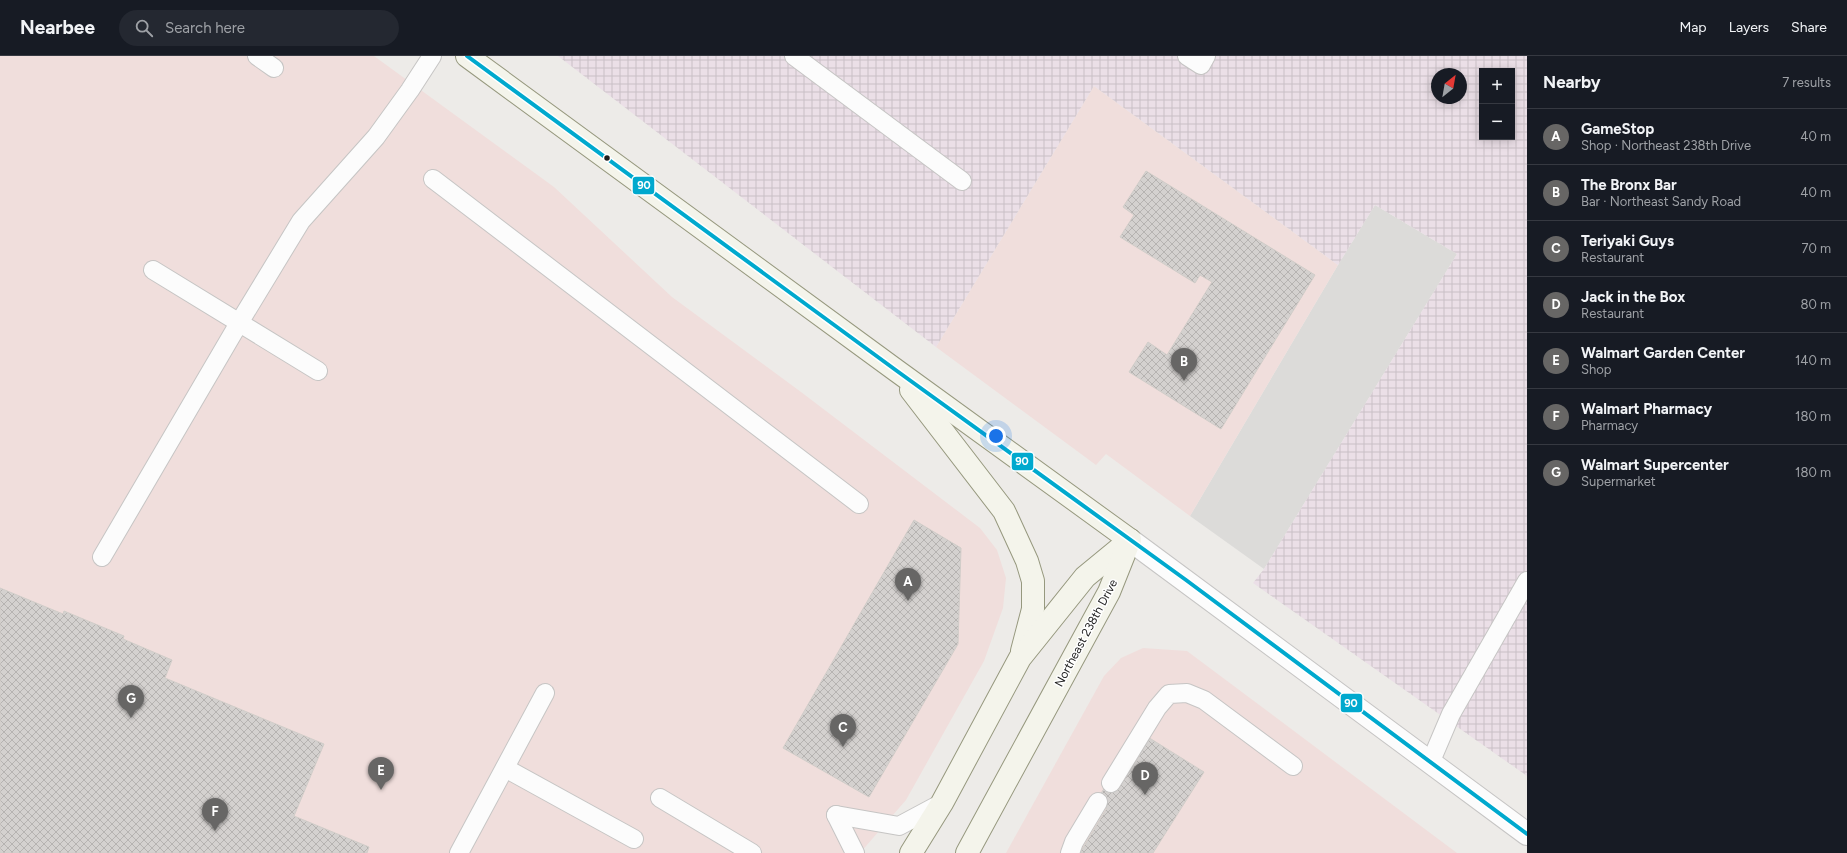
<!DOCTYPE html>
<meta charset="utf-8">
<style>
:root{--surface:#171b24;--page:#242831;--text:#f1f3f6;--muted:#9ea1a6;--line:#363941;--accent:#676665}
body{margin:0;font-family:Figtree,sans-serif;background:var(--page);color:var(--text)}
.controls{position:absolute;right:12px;top:12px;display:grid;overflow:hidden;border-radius:0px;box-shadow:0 2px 10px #0003}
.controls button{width:36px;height:36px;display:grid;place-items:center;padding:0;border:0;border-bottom:1px solid var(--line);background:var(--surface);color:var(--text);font:20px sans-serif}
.compass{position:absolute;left:1431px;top:12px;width:36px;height:36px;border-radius:50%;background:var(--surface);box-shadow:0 2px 10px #0003;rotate:31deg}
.you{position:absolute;left:996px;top:380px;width:14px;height:14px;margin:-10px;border:3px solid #fff;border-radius:50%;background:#1a73e8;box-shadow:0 0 0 6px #1a73e833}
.badge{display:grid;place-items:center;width:26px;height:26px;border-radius:50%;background:var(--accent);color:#fff;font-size:13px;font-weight:700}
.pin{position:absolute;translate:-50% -33px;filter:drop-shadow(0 1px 2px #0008)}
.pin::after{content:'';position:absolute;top:21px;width:14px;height:12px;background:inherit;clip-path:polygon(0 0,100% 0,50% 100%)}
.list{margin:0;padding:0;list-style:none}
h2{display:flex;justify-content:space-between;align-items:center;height:52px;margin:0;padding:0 16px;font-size:17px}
h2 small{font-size:13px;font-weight:400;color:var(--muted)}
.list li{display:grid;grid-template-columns:26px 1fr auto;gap:12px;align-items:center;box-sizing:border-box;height:56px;padding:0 16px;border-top:1px solid var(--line)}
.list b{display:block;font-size:15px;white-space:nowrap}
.list p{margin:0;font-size:13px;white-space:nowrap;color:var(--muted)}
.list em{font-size:13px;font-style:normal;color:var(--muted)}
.icon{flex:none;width:22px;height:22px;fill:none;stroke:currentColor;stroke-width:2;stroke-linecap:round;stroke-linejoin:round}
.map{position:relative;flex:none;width:1527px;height:797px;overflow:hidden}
header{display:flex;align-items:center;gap:24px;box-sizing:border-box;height:56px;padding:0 20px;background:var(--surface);border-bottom:1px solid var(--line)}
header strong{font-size:19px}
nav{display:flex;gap:22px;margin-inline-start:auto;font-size:14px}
.search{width:280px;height:36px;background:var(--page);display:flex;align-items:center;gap:10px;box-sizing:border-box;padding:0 14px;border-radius:22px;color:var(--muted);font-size:15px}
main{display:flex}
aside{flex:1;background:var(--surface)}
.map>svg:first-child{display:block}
.residential{fill:#dcdbd9}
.commercial{fill:#f0dedc}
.industrial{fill:url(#industrial-grid);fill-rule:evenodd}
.building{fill:url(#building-cross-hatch);stroke:#d1cdc9}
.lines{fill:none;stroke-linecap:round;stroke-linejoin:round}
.service-casing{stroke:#c6c5c4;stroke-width:20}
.minor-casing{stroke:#c6c5c4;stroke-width:24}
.secondary-casing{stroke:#96987e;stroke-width:24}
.service{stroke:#fcfcfc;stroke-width:18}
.minor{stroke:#fcfcfc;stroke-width:22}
.secondary{stroke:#f4f4eb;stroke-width:22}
.bus-1-casing{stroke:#fff;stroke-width:7}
.bus-1{stroke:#00a9ce;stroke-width:4}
.bus-dot{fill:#1f1f1f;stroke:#fff;stroke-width:1.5}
.labels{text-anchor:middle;stroke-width:3;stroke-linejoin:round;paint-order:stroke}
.street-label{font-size:12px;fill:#1f1f1f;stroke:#fff}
.line-badge{stroke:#fff;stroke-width:1.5}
.badge-label{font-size:11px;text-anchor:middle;font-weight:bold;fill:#fff}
</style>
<header>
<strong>Nearbee</strong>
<div class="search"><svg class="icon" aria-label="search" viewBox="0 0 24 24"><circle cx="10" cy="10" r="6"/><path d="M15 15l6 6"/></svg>Search here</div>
<nav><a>Map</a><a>Layers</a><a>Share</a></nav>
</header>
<main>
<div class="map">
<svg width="1527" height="797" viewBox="0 0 1527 797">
<defs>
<pattern id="industrial-grid" width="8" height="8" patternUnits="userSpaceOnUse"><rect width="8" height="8" fill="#ebdfe7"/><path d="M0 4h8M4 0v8" fill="none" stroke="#c9bfc6"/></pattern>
<pattern id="building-cross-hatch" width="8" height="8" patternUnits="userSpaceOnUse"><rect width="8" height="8" fill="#d4d1cf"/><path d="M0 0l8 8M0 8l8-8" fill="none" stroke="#b6b3b1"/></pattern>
</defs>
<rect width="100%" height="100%" fill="#edebe8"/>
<polygon class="residential" points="1375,149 1457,198 1264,513 1190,460 1338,209"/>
<g class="commercial">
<polygon points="0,0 374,0 554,131 672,241 801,336 980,472 997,494 1006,522 1003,552 984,605 906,744 860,797 0,797"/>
<polygon points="1094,30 1338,209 1190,460 1106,398 1096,409 936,291"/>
<polygon points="1143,592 1187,595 1457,797 1006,797 1104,620 1121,602"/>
</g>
<path class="industrial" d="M558,0H1527V720L1253,527L1264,513L1457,198L1375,149L1338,209L1094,30L936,291ZM1482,15H1512V81H1482ZM1437,18H1461V42H1437Z"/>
<g class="building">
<polygon points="1146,115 1315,219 1221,373 1129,316 1148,286 1167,299 1212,226 1200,219 1195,227 1120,181 1134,159 1123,151"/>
<polygon points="914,464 961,492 958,588 869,741 783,692"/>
<polygon points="0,532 63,558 64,555 124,580 123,583 172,604 165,622 324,688 294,760 369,791 367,797 0,797"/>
<polygon points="1143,678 1204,716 1153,797 1080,797 1107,752 1096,745 1109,725 1119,732 1140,699 1133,694"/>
</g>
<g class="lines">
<g class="service-casing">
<g id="service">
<polyline points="257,0 274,12"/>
<polyline points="794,0 962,125"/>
<polyline points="1187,0 1201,9 1206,0"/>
<polyline points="433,123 859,448"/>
<polyline points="153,214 318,315"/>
<polyline points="102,501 239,267 301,165 376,81 410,34 432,0"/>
<polyline points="1431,705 1451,658 1527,525"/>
<polyline points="505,712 634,783"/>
<polyline points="1111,727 1157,652 1169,638 1187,637 1204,644 1293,710"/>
<polyline points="660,742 752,797"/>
<polyline points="836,759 899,770 942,747"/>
<polyline points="836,759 855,797"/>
<polyline points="459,797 545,637"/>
<polyline points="1070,797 1074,786 1098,746"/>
</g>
</g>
<g class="minor-casing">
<polyline id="minor" points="1130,484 1527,778"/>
</g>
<g class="secondary-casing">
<g id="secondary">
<polyline points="467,0 897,315 1130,484"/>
<polyline points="911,334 1004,455 1027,505 1033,525 1033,553 1022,595"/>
<polyline points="911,797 942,747 1020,602 1085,521 1130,484"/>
<polyline points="967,797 1109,536 1129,486"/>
</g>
</g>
<use href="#service" class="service"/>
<use href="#minor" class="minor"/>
<use href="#secondary" class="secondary"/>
<g class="bus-1-casing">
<polyline id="bus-1" points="467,0 897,315 1186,524 1527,778"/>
</g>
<use href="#bus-1" class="bus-1"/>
</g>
<circle class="bus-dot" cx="607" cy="102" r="3.5"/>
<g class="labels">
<g class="street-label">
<text transform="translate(1086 577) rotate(-62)" y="4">Northeast 238th Drive</text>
</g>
</g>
<g class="line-badge">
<rect x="632" y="120" width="23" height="19" rx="4" fill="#00a9ce"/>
<rect x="1011" y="396" width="23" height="19" rx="4" fill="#00a9ce"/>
<rect x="1340" y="637" width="23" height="20" rx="4" fill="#00a9ce"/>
</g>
<g class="badge-label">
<text x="644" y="133">90</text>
<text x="1022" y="409">90</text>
<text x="1351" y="651">90</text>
</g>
</svg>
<div class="controls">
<button>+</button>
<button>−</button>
</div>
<svg class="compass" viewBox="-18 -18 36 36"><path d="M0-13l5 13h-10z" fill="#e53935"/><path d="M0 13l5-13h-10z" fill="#9ea1a6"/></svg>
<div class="you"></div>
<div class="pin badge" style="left:908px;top:545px">A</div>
<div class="pin badge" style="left:1184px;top:325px">B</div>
<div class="pin badge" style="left:843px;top:691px">C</div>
<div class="pin badge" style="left:1145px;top:739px">D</div>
<div class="pin badge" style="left:381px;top:734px">E</div>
<div class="pin badge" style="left:215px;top:775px">F</div>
<div class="pin badge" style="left:131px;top:662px">G</div>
</div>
<aside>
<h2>Nearby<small>7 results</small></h2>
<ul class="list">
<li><span class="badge">A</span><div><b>GameStop</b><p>Shop · Northeast 238th Drive</p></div><em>40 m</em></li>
<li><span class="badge">B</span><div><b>The Bronx Bar</b><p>Bar · Northeast Sandy Road</p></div><em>40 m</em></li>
<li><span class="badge">C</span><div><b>Teriyaki Guys</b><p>Restaurant</p></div><em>70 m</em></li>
<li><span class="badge">D</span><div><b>Jack in the Box</b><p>Restaurant</p></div><em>80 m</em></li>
<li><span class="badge">E</span><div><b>Walmart Garden Center</b><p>Shop</p></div><em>140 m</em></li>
<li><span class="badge">F</span><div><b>Walmart Pharmacy</b><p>Pharmacy</p></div><em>180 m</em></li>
<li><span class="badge">G</span><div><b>Walmart Supercenter</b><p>Supermarket</p></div><em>180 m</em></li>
</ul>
</aside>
</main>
